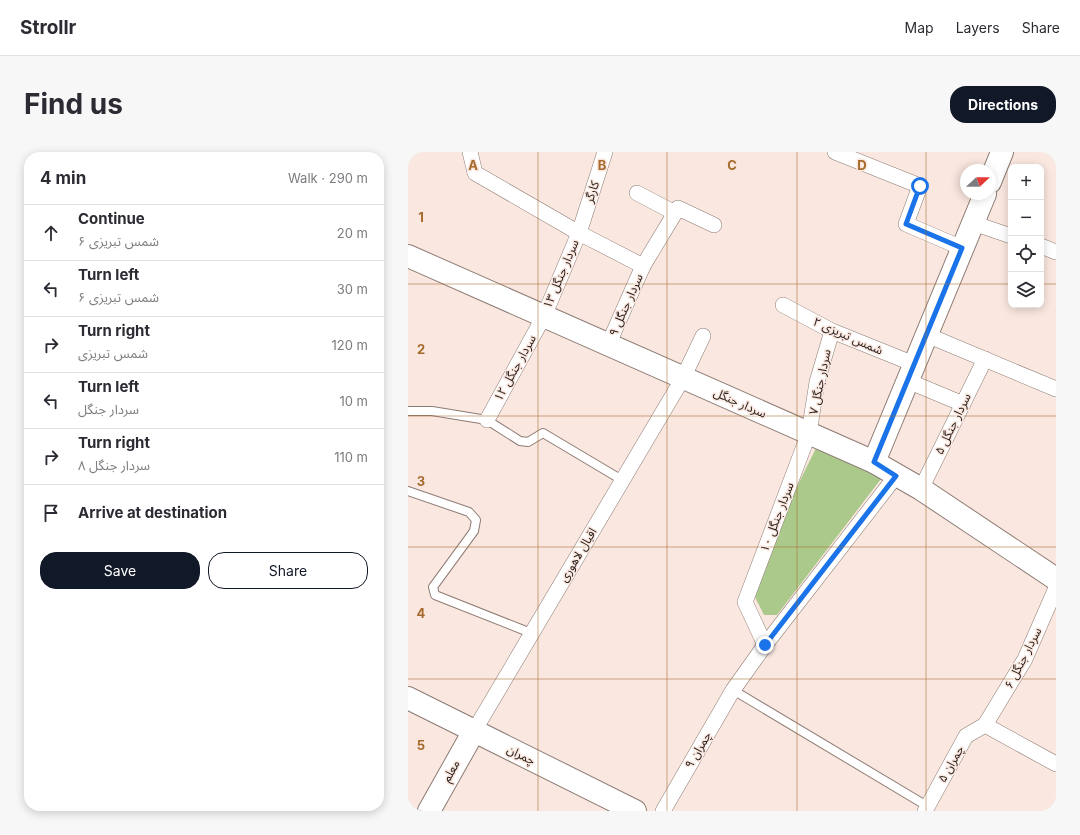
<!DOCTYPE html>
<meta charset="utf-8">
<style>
:root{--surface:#fff;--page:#f7f7f7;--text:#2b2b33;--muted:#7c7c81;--line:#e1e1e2;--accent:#111827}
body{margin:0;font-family:Inter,"Noto Sans Arabic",sans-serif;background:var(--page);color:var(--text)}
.controls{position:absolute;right:12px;top:12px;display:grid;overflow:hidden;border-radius:8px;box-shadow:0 2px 10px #0003}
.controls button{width:36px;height:36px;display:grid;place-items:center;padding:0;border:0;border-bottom:1px solid var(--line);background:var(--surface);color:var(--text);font:20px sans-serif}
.compass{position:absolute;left:552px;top:12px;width:36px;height:36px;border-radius:50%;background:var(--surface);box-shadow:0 2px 10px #0003;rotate:68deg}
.stop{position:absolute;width:12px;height:12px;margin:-9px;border:3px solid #1a73e8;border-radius:50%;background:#fff}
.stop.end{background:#1a73e8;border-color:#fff;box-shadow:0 1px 4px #0008}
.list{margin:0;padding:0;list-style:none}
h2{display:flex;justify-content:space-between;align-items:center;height:52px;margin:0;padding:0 16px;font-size:17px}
h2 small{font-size:13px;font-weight:400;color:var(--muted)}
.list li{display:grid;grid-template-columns:26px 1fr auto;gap:12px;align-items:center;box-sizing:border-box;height:56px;padding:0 16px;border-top:1px solid var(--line)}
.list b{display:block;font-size:15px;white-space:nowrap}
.list p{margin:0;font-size:13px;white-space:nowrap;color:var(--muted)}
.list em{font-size:13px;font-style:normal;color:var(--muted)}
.actions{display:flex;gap:8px;padding:12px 16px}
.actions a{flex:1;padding:9px 0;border:1px solid var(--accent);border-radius:16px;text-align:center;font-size:14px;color:var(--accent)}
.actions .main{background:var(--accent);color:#fff}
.icon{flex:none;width:22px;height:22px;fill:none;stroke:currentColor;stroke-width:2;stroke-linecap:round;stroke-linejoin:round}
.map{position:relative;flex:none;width:648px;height:659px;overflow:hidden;border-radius:16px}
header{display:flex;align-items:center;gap:24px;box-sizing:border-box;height:56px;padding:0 20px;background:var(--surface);border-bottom:1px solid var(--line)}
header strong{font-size:19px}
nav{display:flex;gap:22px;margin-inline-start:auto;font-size:14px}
.intro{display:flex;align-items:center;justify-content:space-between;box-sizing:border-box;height:96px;padding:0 24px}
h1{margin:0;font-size:28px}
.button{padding:10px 18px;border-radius:16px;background:var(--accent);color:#fff;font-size:14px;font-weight:700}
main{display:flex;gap:24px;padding:0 24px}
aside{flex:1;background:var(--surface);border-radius:16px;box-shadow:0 2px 10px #0003}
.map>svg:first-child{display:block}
.green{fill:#abc98a}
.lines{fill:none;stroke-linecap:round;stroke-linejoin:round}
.lane-casing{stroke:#8d7c75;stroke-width:10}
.street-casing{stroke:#8d7c75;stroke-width:16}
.secondary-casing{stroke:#8d7c75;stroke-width:24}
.lane{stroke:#fff;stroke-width:8}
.street{stroke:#fff;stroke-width:15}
.secondary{stroke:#fff;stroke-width:22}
.route{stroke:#1a73e8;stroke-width:5}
.grid{fill:none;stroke:#a66a2d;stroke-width:1;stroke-opacity:0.55}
.labels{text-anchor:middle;stroke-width:3;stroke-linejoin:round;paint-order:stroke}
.street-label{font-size:12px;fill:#221b18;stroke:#fae7df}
.grid-label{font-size:13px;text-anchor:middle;font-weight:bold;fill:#a66a2d;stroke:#fae7df;stroke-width:3;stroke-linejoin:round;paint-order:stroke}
</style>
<header>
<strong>Strollr</strong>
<nav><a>Map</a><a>Layers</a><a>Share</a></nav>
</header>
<div class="intro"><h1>Find us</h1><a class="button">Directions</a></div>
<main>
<aside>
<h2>4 min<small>Walk · 290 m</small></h2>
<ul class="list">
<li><svg class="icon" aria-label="ahead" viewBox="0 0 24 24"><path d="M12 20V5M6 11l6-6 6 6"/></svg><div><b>Continue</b><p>شمس تبریزی ۶</p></div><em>20 m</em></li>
<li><svg class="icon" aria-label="left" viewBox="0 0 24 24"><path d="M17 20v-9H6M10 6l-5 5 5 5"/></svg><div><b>Turn left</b><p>شمس تبریزی ۶</p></div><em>30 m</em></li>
<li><svg class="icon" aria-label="right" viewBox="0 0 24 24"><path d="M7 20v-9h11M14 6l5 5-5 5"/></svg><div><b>Turn right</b><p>شمس تبریزی</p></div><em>120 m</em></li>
<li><svg class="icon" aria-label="left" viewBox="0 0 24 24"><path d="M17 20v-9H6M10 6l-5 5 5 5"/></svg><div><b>Turn left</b><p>سردار جنگل</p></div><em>10 m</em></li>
<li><svg class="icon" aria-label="right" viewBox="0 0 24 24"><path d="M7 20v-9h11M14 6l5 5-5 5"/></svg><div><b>Turn right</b><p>سردار جنگل ۸</p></div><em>110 m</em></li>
<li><svg class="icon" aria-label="arrive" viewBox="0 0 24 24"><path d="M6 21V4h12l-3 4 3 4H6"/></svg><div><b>Arrive at destination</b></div></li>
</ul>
<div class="actions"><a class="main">Save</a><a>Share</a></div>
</aside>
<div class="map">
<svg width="648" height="659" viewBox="0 0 648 659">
<rect width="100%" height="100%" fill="#fae7df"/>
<polygon class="green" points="409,294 473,327 369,463 356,463 344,439 376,361"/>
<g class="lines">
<g class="lane-casing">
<g id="lane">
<polyline points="0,259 24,259 79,268 112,289 120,290 135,281 214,328"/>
<polyline points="0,339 61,360 68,368 66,379 25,435 27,443 123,481"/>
<polyline points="325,538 519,654"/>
</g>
</g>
<g class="street-casing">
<g id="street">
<polyline points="62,0 67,21 171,81 235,114"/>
<polyline points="427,0 512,34 498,72 554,96"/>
<polyline points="229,41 267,61"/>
<polyline points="565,71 603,84"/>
<polyline points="633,94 648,100"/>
<polyline points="375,153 424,179 506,212"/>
<polyline points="519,183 648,237"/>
<polyline points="200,193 235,114 270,56 306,73"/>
<polyline points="500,229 555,252"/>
<polyline points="79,268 136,164 171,81 197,0"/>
<polyline points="513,337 577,207"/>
<polyline points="357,493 337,450 401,281 409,230 424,179"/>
<polyline points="577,573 617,507 648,436"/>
<polyline points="577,573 648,612"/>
<polyline points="66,579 275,226 295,184"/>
<polyline points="255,659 325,538 357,493 488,324"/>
<polyline points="517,659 558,584 577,573"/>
</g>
</g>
<g class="secondary-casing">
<g id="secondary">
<polyline points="582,30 594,0"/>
<polyline points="0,104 466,310 513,337 648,427"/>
<polyline points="466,310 577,42"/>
<polyline points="0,546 227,659"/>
<polyline points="21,659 66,579"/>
</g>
</g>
<use href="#lane" class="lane"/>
<use href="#street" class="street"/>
<use href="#secondary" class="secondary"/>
</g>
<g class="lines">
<polyline class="route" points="357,493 488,324 466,310 554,96 498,72 512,34"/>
</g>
<path class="grid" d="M130,0V659M259,0V659M389,0V659M518,0V659M0,132H603M633,132H648M0,264H648M0,395H648M0,527H648"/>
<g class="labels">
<g class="street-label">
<text transform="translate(184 40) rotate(-72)" y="4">کارگر</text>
<text transform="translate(153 122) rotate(-67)" y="4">سردار جنگل ۱۳</text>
<text transform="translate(218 153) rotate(-66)" y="4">سردار جنگل ۹</text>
<text transform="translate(440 184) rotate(24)" y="4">شمس تبریزی ۲</text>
<text transform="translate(107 216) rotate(-61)" y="4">سردار جنگل ۱۲</text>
<text transform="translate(412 230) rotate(-78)" y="4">سردار جنگل ۷</text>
<text transform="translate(332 251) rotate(24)" y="4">سردار جنگل</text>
<text transform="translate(545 272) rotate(-64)" y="4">سردار جنگل ۵</text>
<text transform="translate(369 365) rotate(-69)" y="4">سردار جنگل ۱۰</text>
<text transform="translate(170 403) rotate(-59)" y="4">اقبال لاهوری</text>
<text transform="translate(615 506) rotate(-63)" y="4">سردار جنگل ۶</text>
<text transform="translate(290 598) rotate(-60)" y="4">چمران ۹</text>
<text transform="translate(113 603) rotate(26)" y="4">چمران</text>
<text transform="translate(543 612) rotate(-61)" y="4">چمران ۵</text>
<text transform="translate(43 619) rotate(-61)" y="4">معلم</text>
</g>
</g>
<g class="grid-label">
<text x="65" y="18">A</text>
<text x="194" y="18">B</text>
<text x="324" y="18">C</text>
<text x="454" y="18">D</text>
<text x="13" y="70">1</text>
<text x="13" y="202">2</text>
<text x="13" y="334">3</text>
<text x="13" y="466">4</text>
<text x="13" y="598">5</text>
</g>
</svg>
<div class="controls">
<button>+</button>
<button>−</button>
<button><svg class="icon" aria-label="locate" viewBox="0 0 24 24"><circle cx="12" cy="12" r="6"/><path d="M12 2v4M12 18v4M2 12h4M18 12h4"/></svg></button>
<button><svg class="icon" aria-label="layers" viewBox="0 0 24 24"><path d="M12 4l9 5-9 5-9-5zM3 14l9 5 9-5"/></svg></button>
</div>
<svg class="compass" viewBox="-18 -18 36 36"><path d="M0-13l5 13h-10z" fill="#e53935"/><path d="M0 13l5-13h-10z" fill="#7c7c81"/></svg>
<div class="stop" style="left:512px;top:34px"></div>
<div class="stop end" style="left:357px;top:493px"></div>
</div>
</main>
